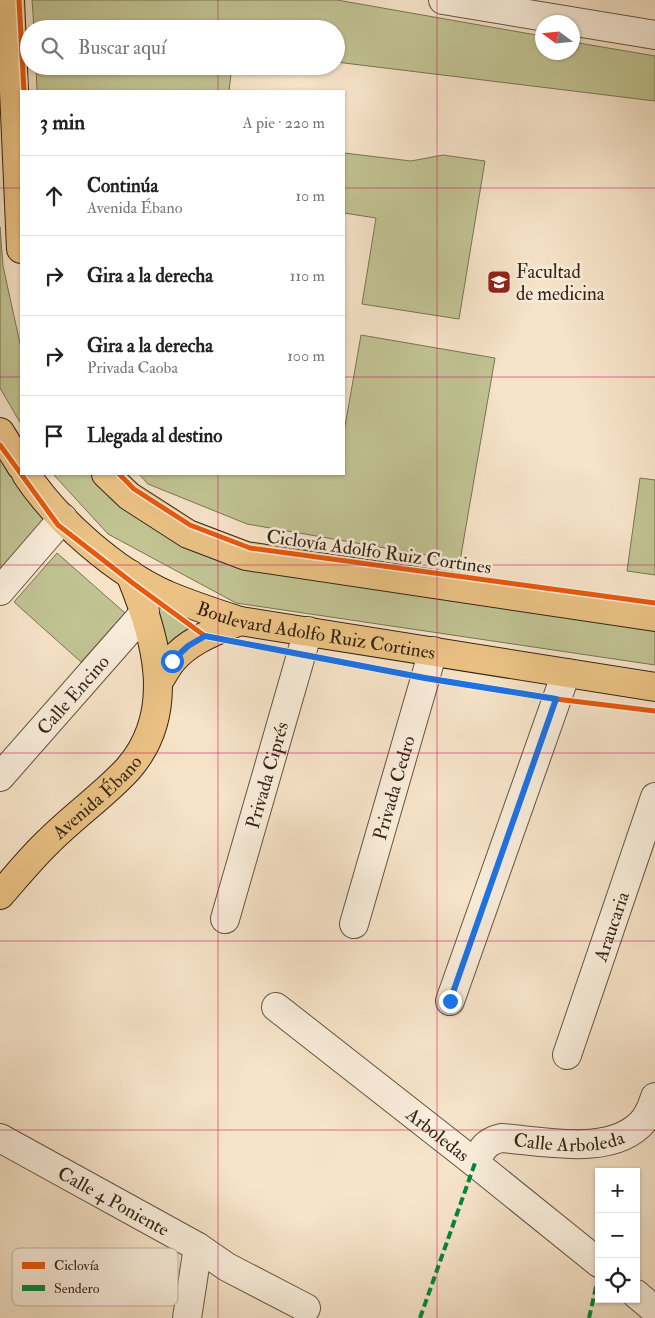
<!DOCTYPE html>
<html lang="es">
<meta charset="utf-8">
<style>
:root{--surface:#fff;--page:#f6f6f6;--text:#222;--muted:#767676;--line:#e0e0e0}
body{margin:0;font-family:"IM FELL Double Pica",serif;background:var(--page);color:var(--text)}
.controls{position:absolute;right:15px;bottom:15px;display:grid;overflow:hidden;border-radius:0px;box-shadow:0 1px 4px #0004}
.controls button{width:45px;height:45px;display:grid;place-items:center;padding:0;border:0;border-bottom:1px solid var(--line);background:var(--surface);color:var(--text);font:25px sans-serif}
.compass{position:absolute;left:535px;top:15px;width:45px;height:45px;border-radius:50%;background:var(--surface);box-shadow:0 1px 4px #0004;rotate:285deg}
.stop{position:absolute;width:15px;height:15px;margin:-11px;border:4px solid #1a73e8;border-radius:50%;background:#fff}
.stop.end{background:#1a73e8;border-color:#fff;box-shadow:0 1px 5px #0008}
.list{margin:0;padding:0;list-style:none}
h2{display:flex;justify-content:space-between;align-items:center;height:65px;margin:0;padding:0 20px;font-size:21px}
h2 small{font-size:16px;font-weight:400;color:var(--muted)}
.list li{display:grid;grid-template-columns:32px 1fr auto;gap:15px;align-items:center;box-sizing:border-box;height:80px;padding:0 20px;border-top:1px solid var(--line)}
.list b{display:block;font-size:19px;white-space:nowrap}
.list p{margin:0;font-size:16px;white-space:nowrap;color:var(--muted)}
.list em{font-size:16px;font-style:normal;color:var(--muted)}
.icon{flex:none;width:28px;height:28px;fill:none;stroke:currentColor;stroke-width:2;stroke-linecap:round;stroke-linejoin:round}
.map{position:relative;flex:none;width:655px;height:1318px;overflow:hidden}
.search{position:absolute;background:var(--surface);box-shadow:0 1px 4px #0004;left:20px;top:20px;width:325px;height:55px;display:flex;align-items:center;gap:12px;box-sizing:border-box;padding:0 18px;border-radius:28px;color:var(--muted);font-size:19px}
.panel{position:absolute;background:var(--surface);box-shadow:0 1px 4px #0004;left:20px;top:90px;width:325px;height:385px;border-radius:0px}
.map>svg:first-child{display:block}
.green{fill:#c1c393;stroke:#7a7454}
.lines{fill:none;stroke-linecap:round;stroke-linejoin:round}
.minor-casing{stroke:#645442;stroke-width:30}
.major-casing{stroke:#342415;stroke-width:30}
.minor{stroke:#f9eddb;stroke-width:28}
.major{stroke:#ebc284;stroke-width:28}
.quiet{stroke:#00873e;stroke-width:4;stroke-dasharray:8 4;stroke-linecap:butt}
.cycleway-casing{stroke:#f9eddb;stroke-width:8}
.cycleway{stroke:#e8590c;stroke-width:5}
.route{stroke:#1a73e8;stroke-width:6}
.grid{fill:none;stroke:#c2185b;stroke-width:1;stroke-opacity:0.55}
.labels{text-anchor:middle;stroke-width:5;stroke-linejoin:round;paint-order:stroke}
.poi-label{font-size:19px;fill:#342415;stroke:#f9eddb;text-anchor:start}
.street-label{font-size:19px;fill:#342415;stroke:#f9eddb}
.key{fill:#f9eddb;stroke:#beb1a0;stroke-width:1}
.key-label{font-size:14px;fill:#342415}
</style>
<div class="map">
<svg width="655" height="1318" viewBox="0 0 655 1318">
<rect width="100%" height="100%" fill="#f6e3c8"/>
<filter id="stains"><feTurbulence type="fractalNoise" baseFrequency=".004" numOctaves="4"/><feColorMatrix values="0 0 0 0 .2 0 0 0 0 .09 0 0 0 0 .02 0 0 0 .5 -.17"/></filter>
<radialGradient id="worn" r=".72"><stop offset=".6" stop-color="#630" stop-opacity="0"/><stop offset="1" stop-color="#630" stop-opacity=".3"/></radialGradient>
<g class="green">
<polygon points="32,0 337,0 542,36 542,52 572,52 573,42 655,56 655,101 336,62 336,29 34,29"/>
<polygon points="36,66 232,66 229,91 37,91"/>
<polygon points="344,153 411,161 443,155 485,161 459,319 362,304 376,218 344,213"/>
<polygon points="0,227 3,266 21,348 21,424 0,388"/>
<polygon points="361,335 495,358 460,561 247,524 148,484 139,474 344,474 344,432"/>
<polygon points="0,446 53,525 0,580"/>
<polygon points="53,474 90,474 122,502 243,564 655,625 655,665 236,603 108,534"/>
<polygon points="640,478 655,480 655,575 627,571"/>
<polygon points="57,553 125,613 81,662 14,602"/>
<polygon points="145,589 195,630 162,657"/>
</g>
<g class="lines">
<g class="minor-casing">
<g id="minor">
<polyline points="443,0 655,35"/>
<polyline points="0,591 63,518"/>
<path id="s1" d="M0,777L145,612"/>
<path id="s2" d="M225,919L308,631"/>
<path id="s3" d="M354,924L433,651"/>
<polyline points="450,1001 566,673"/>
<path id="s4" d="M276,1007L475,1163L599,1263"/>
<path id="s5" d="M567,1055L655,797"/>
<path id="s6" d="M0,1138L198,1247L227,1267L306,1308"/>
<path id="s7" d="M475,1163C482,1149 485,1142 501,1138C543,1141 615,1158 645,1119C649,1113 653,1104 655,1097"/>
<polyline points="636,1294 655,1310"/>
<polyline points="187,1318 198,1247"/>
</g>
</g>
<g class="major-casing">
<g id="major">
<polyline points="10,0 21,249"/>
<polyline points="0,432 21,466"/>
<path id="s8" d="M26,474C57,521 116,572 167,595C191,605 215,613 240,621L655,687"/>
<polyline points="106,474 129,496 188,534 246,556 655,617"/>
<path d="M159,681C163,675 167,667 172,661C189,640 216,631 240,621"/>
<path id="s9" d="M0,895C16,877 31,858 49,841C74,816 104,795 128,769C178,712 156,637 130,574"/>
</g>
</g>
<use href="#minor" class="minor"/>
<use href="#major" class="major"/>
<g class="quiet">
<polyline points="420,1318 475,1163"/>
<polyline points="589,1318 599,1274"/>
</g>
<g class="cycleway-casing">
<g id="cycleway">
<polyline points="19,0 24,91"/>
<polyline points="0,445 58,525 134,584 205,636 425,678 556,699 655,711"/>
<polyline points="119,474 134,489 190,525 250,548 655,603"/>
</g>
</g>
<use href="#cycleway" class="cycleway"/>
</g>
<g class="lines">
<polyline class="route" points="172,661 188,646 205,636 425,678 556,699 450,1001"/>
</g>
<path class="grid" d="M218,0V29M437,0V1318M218,66V91M0,188H21M344,188H655M0,377H21M344,377H655M218,474V1318M0,565H655M0,753H655M0,941H655M0,1130H655"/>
<defs>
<g id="university-square" transform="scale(1.25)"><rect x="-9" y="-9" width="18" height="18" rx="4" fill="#8f2418" stroke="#f9eddb"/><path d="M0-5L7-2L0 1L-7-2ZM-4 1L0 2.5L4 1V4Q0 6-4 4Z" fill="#fff"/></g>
</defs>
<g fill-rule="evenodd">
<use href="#university-square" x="499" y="282"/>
</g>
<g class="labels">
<g class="poi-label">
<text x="516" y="278">Facultad<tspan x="516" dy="22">de medicina</tspan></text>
</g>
<g class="street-label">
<text transform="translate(379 551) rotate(8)" y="7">Ciclovía Adolfo Ruiz Cortines</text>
<text dy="7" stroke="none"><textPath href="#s8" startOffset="342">Boulevard Adolfo Ruiz Cortines</textPath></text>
<text dy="7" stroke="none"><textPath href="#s1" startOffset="110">Calle Encino</textPath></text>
<text dy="7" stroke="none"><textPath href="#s2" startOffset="150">Privada Ciprés</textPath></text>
<text dy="7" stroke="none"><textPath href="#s3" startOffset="142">Privada Cedro</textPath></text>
<text dy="7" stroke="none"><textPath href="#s9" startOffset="138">Avenida Ébano</textPath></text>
<text dy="7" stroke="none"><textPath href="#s5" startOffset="136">Araucaria</textPath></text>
<text dy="7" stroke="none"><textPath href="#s4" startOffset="206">Arboledas</textPath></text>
<text dy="7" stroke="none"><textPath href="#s7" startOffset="106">Calle Arboleda</textPath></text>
<text dy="7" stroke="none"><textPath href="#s6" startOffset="130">Calle 4 Poniente</textPath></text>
</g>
</g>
<rect x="12" y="1248" width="166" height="58" rx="8" class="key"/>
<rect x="22" y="1262" width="23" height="7" fill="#e8590c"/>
<rect x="22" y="1285" width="23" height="6" fill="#00873e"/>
<g class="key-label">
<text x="54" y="1270">Ciclovía</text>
<text x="54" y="1293">Sendero</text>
</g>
<rect width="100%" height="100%" filter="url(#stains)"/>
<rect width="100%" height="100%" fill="url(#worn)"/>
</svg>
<div class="controls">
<button>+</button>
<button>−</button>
<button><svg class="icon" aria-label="locate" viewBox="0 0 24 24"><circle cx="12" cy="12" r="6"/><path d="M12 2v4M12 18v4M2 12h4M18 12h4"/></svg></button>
</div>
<svg class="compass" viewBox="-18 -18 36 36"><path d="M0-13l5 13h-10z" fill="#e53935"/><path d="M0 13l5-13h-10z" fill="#767676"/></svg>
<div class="stop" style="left:172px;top:661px"></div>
<div class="stop end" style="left:450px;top:1001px"></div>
<div class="search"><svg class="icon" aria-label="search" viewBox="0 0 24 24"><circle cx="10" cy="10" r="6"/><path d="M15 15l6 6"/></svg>Buscar aquí</div>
<section class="panel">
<h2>3 min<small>A pie · 220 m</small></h2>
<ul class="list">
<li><svg class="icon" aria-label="ahead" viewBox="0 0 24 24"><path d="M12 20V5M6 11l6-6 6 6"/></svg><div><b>Continúa</b><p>Avenida Ébano</p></div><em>10 m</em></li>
<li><svg class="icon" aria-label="right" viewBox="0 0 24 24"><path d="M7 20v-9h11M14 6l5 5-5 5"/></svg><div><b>Gira a la derecha</b></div><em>110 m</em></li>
<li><svg class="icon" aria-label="right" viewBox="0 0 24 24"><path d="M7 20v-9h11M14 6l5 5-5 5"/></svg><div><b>Gira a la derecha</b><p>Privada Caoba</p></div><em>100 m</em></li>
<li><svg class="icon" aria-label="arrive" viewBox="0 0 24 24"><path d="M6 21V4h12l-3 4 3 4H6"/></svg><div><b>Llegada al destino</b></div></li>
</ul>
</section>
</div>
